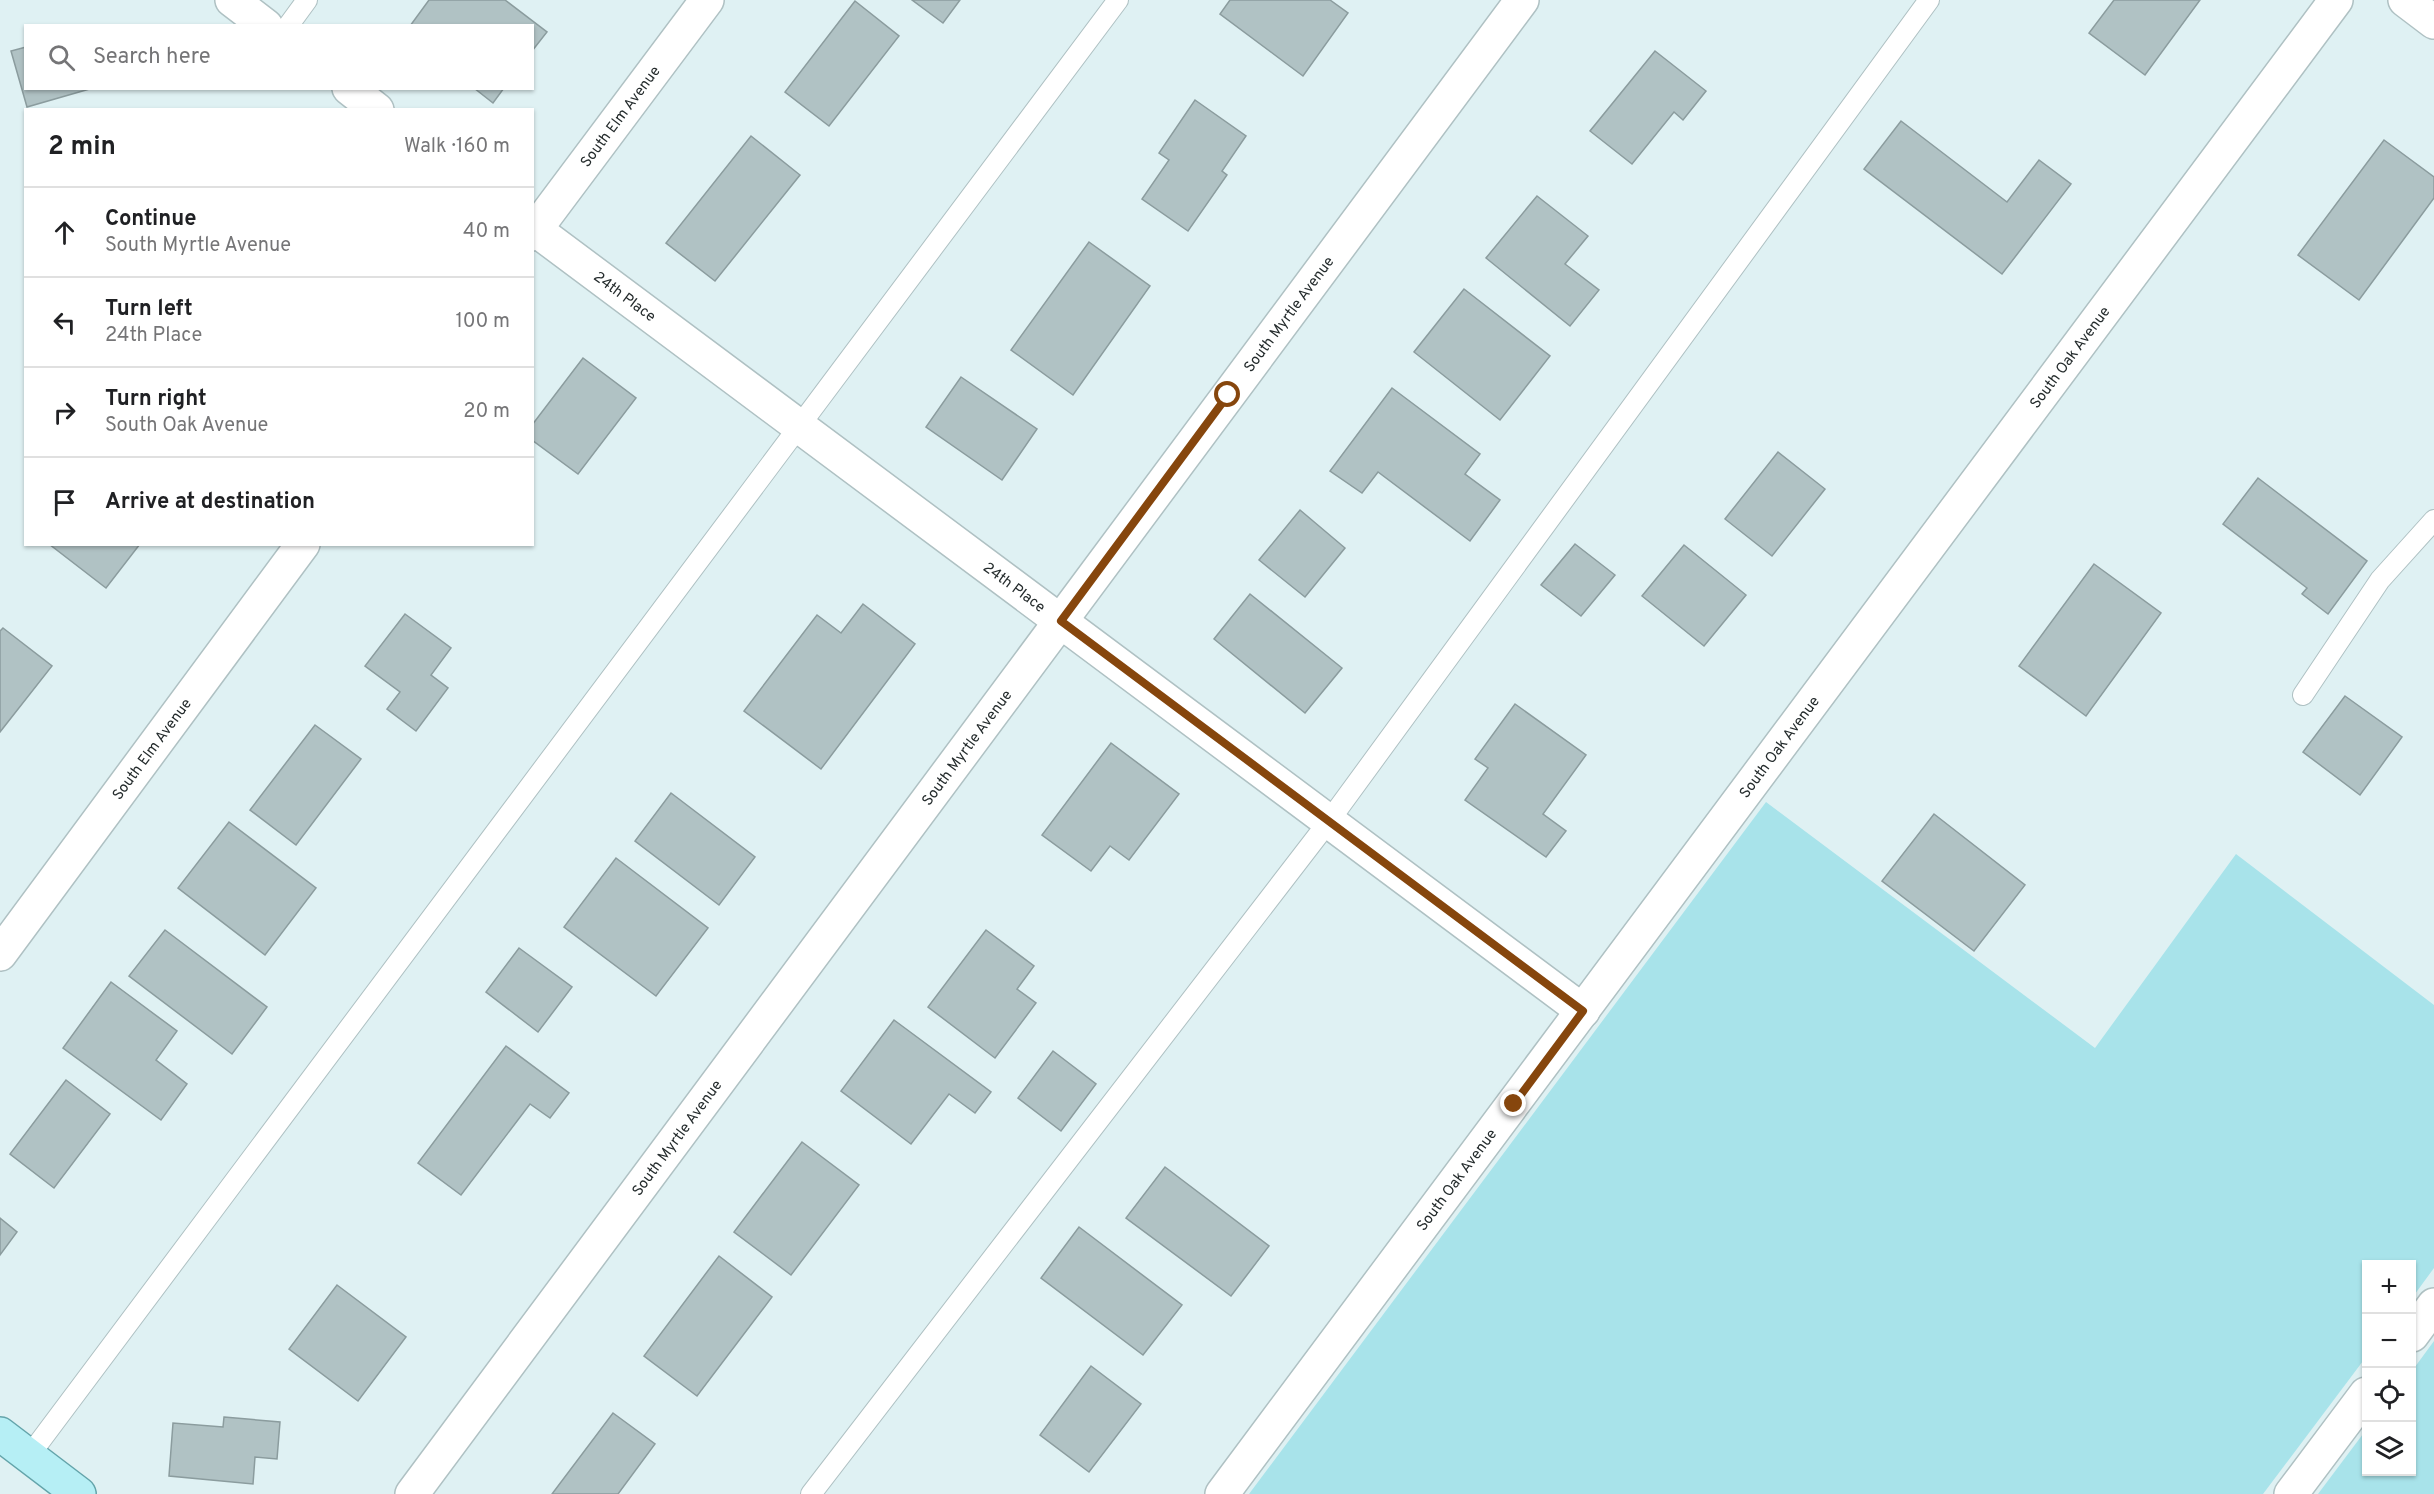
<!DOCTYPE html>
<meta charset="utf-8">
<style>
:root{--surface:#fff;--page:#f2f2f2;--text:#202124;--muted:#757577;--line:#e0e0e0}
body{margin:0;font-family:Overpass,sans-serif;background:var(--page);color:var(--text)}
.controls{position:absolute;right:18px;bottom:18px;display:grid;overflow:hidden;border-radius:0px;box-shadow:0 2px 4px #0004}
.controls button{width:54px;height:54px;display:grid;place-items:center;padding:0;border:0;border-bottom:2px solid var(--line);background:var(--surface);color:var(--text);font:30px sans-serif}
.stop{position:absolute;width:18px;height:18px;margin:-14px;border:4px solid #86460d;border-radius:50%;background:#fff}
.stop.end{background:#86460d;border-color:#fff;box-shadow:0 2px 6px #0008}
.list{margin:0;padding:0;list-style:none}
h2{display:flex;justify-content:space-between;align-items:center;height:78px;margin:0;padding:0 24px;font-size:26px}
h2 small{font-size:20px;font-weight:400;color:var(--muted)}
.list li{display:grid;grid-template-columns:39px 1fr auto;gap:18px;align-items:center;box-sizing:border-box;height:90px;padding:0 24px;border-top:2px solid var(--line)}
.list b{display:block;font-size:22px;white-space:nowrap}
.list p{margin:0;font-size:20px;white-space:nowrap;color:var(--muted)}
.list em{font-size:20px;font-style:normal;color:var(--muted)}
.icon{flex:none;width:33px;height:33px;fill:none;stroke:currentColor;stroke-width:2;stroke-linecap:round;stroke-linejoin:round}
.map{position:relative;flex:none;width:2434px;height:1494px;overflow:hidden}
.search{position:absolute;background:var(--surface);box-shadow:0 2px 4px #0004;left:24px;top:24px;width:510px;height:66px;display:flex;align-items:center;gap:15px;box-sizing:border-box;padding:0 21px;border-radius:0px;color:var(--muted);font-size:22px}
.panel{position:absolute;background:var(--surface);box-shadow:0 2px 4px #0004;left:24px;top:108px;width:510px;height:438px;border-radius:0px}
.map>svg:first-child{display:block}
.green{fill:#a8e3ea}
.building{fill:#b0c2c4;stroke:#8b9c9e;stroke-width:1.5}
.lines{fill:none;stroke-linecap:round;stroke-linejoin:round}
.service-casing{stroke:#afc1c3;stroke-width:22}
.minor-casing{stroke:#afc1c3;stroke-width:36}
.tertiary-casing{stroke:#afc1c3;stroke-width:36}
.primary-casing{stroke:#64a4aa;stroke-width:36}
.service{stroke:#fff;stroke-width:20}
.minor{stroke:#fff;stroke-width:33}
.tertiary{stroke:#fff;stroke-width:33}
.primary{stroke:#b6eff5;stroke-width:33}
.route{stroke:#86460d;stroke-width:8}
.labels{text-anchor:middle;stroke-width:4.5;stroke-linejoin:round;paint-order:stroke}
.street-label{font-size:15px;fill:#252c2d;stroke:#dff1f3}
</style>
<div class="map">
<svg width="2434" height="1494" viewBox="0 0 2434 1494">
<rect width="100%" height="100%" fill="#dff1f3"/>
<g class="green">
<polygon points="1766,802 2095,1048 2236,854 2434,1005 2434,1268 2412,1298 2412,1264 2366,1264 2366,1357 2263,1494 1249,1494"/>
<polygon points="2434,1341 2434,1494 2318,1494 2366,1430 2366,1472 2412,1472 2412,1371"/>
</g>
<g class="building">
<polygon points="429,0 505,0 547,32 532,51 532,26 410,26"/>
<polygon points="912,0 960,0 943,23"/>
<polygon points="1230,0 1330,0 1348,13 1303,76 1220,14"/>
<polygon points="2114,0 2200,0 2145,75 2089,33"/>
<polygon points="855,1 899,36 829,126 785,92"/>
<polygon points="26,47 26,88 93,88 27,107 11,51"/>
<polygon points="1655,51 1706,91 1683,120 1674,112 1632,164 1590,131"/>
<polygon points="474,88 504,88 493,103"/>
<polygon points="1195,100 1246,136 1222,171 1227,175 1188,231 1142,199 1169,160 1159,153"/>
<polygon points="1901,121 2007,202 2039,160 2071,184 2002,274 1864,169"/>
<polygon points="751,136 800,175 715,281 666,243"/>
<polygon points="2384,140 2434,177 2434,198 2359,300 2298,255"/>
<polygon points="1537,196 1588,236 1565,264 1599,290 1570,326 1486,258"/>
<polygon points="1089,242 1150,286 1073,395 1011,350"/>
<polygon points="1464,289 1550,356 1500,420 1414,352"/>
<polygon points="583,358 636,398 578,474 532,440 532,425"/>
<polygon points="961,377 1037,429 1002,480 926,427"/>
<polygon points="1392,388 1480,454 1465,474 1500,500 1470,541 1378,472 1362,493 1330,471"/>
<polygon points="1778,452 1825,489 1772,556 1725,519"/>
<polygon points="2258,478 2367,561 2328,614 2302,594 2307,588 2223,524"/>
<polygon points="1300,510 1345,548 1305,597 1259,560"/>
<polygon points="49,544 140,544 106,588"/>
<polygon points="1575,544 1615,575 1581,616 1541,585"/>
<polygon points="1684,545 1746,595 1704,646 1642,596"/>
<polygon points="2094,564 2161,613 2086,716 2019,666"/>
<polygon points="1250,594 1342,668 1305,713 1214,639"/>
<polygon points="863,604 915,644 821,769 744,711 817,615 841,633"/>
<polygon points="405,614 451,648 431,675 448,688 416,731 387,709 400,692 365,666"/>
<polygon points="3,628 52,666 0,732 0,631"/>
<polygon points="2345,696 2402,737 2360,795 2303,752"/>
<polygon points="1515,704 1586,755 1543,814 1566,831 1546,857 1465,800 1488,768 1475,759"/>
<polygon points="315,725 361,759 296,845 250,810"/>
<polygon points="1111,743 1179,794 1129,860 1110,846 1091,871 1042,835"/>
<polygon points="671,793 755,857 719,905 635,841"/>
<polygon points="1934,814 2025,885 1974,951 1882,881"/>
<polygon points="229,822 316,888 265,955 178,888"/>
<polygon points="616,858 708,928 656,996 564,927"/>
<polygon points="165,930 267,1007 232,1054 129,976"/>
<polygon points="986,930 1034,966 1017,989 1036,1003 995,1058 928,1007"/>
<polygon points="519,948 572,987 538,1032 486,992"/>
<polygon points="111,982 177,1031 156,1060 187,1084 161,1120 63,1048"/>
<polygon points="894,1020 991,1092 975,1113 949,1094 911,1144 841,1091"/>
<polygon points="506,1046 569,1093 550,1118 530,1104 461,1195 418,1163"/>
<polygon points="1053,1051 1096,1084 1061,1131 1018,1098"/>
<polygon points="66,1080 110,1114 54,1188 10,1154"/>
<polygon points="802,1142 859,1185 791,1275 734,1232"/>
<polygon points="1165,1167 1269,1246 1231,1296 1126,1218"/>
<polygon points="0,1218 17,1232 0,1255"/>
<polygon points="1079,1227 1182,1305 1143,1355 1041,1278"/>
<polygon points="719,1256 772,1297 697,1396 644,1356"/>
<polygon points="337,1285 406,1337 358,1401 289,1349"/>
<polygon points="1091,1366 1141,1404 1089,1472 1040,1435"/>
<polygon points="613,1413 655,1444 618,1494 552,1494"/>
<polygon points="224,1417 280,1422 277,1459 255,1457 253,1484 169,1476 173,1423 223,1427"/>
</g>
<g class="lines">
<g class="service-casing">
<g id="service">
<polyline points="288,26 307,0"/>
<polyline points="2303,695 2380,580 2434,520"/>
<polyline points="29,1456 1118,0"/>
<polyline points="811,1494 1329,821 1929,0"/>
</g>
</g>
<g class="minor-casing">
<g id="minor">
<polyline points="232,0 266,26"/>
<polyline points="2405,0 2434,22"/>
<polyline points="349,88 377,110"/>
<path id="s1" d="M532,227L1583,1011"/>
<path id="s2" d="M532,234L707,0"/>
<path id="s3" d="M0,954L303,544"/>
<path id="s4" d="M412,1494L1522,0"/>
<path id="s5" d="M1222,1494L2336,0"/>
</g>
</g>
<g class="tertiary-casing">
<g id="tertiary">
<polyline points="2412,1335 2434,1305"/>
<polyline points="2291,1494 2366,1394"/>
</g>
</g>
<g class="primary-casing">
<polyline id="primary" points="0,1434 79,1494"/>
</g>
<use href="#service" class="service"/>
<use href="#minor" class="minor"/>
<use href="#tertiary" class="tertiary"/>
<use href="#primary" class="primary"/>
</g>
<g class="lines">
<polyline class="route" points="1228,395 1061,621 1583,1011 1514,1104"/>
</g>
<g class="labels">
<g class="street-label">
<text dy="5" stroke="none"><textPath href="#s2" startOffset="147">South Elm Avenue</textPath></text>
<text dy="5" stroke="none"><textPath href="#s1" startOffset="116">24th Place</textPath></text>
<text dy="5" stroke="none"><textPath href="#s4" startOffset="1470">South Myrtle Avenue</textPath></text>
<text dy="5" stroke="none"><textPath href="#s5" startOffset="1418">South Oak Avenue</textPath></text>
<text dy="5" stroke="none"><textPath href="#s1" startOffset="602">24th Place</textPath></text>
<text dy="5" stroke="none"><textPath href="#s4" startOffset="930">South Myrtle Avenue</textPath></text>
<text dy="5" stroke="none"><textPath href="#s5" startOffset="932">South Oak Avenue</textPath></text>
<text dy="5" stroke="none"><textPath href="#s3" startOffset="255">South Elm Avenue</textPath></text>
<text dy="5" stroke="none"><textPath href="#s4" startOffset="444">South Myrtle Avenue</textPath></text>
<text dy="5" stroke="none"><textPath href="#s5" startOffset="392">South Oak Avenue</textPath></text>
</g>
</g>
</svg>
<div class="controls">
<button>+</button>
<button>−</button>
<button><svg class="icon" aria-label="locate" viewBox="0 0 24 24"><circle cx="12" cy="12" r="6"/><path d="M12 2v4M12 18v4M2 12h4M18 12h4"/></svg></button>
<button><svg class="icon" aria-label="layers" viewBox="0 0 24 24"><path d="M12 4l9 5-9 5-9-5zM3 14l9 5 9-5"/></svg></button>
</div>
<div class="stop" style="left:1228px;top:395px"></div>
<div class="stop end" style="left:1514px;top:1104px"></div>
<div class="search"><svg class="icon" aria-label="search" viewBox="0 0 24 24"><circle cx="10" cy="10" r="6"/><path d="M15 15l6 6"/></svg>Search here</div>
<section class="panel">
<h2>2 min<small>Walk · 160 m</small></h2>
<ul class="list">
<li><svg class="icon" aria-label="ahead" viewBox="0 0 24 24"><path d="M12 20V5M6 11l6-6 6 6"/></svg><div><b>Continue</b><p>South Myrtle Avenue</p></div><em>40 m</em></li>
<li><svg class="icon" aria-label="left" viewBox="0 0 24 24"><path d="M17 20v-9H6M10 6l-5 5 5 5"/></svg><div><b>Turn left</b><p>24th Place</p></div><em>100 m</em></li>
<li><svg class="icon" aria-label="right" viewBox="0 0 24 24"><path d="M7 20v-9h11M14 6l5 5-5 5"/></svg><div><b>Turn right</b><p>South Oak Avenue</p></div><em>20 m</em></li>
<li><svg class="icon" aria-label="arrive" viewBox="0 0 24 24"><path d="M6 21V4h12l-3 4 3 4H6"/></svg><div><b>Arrive at destination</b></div></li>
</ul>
</section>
</div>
